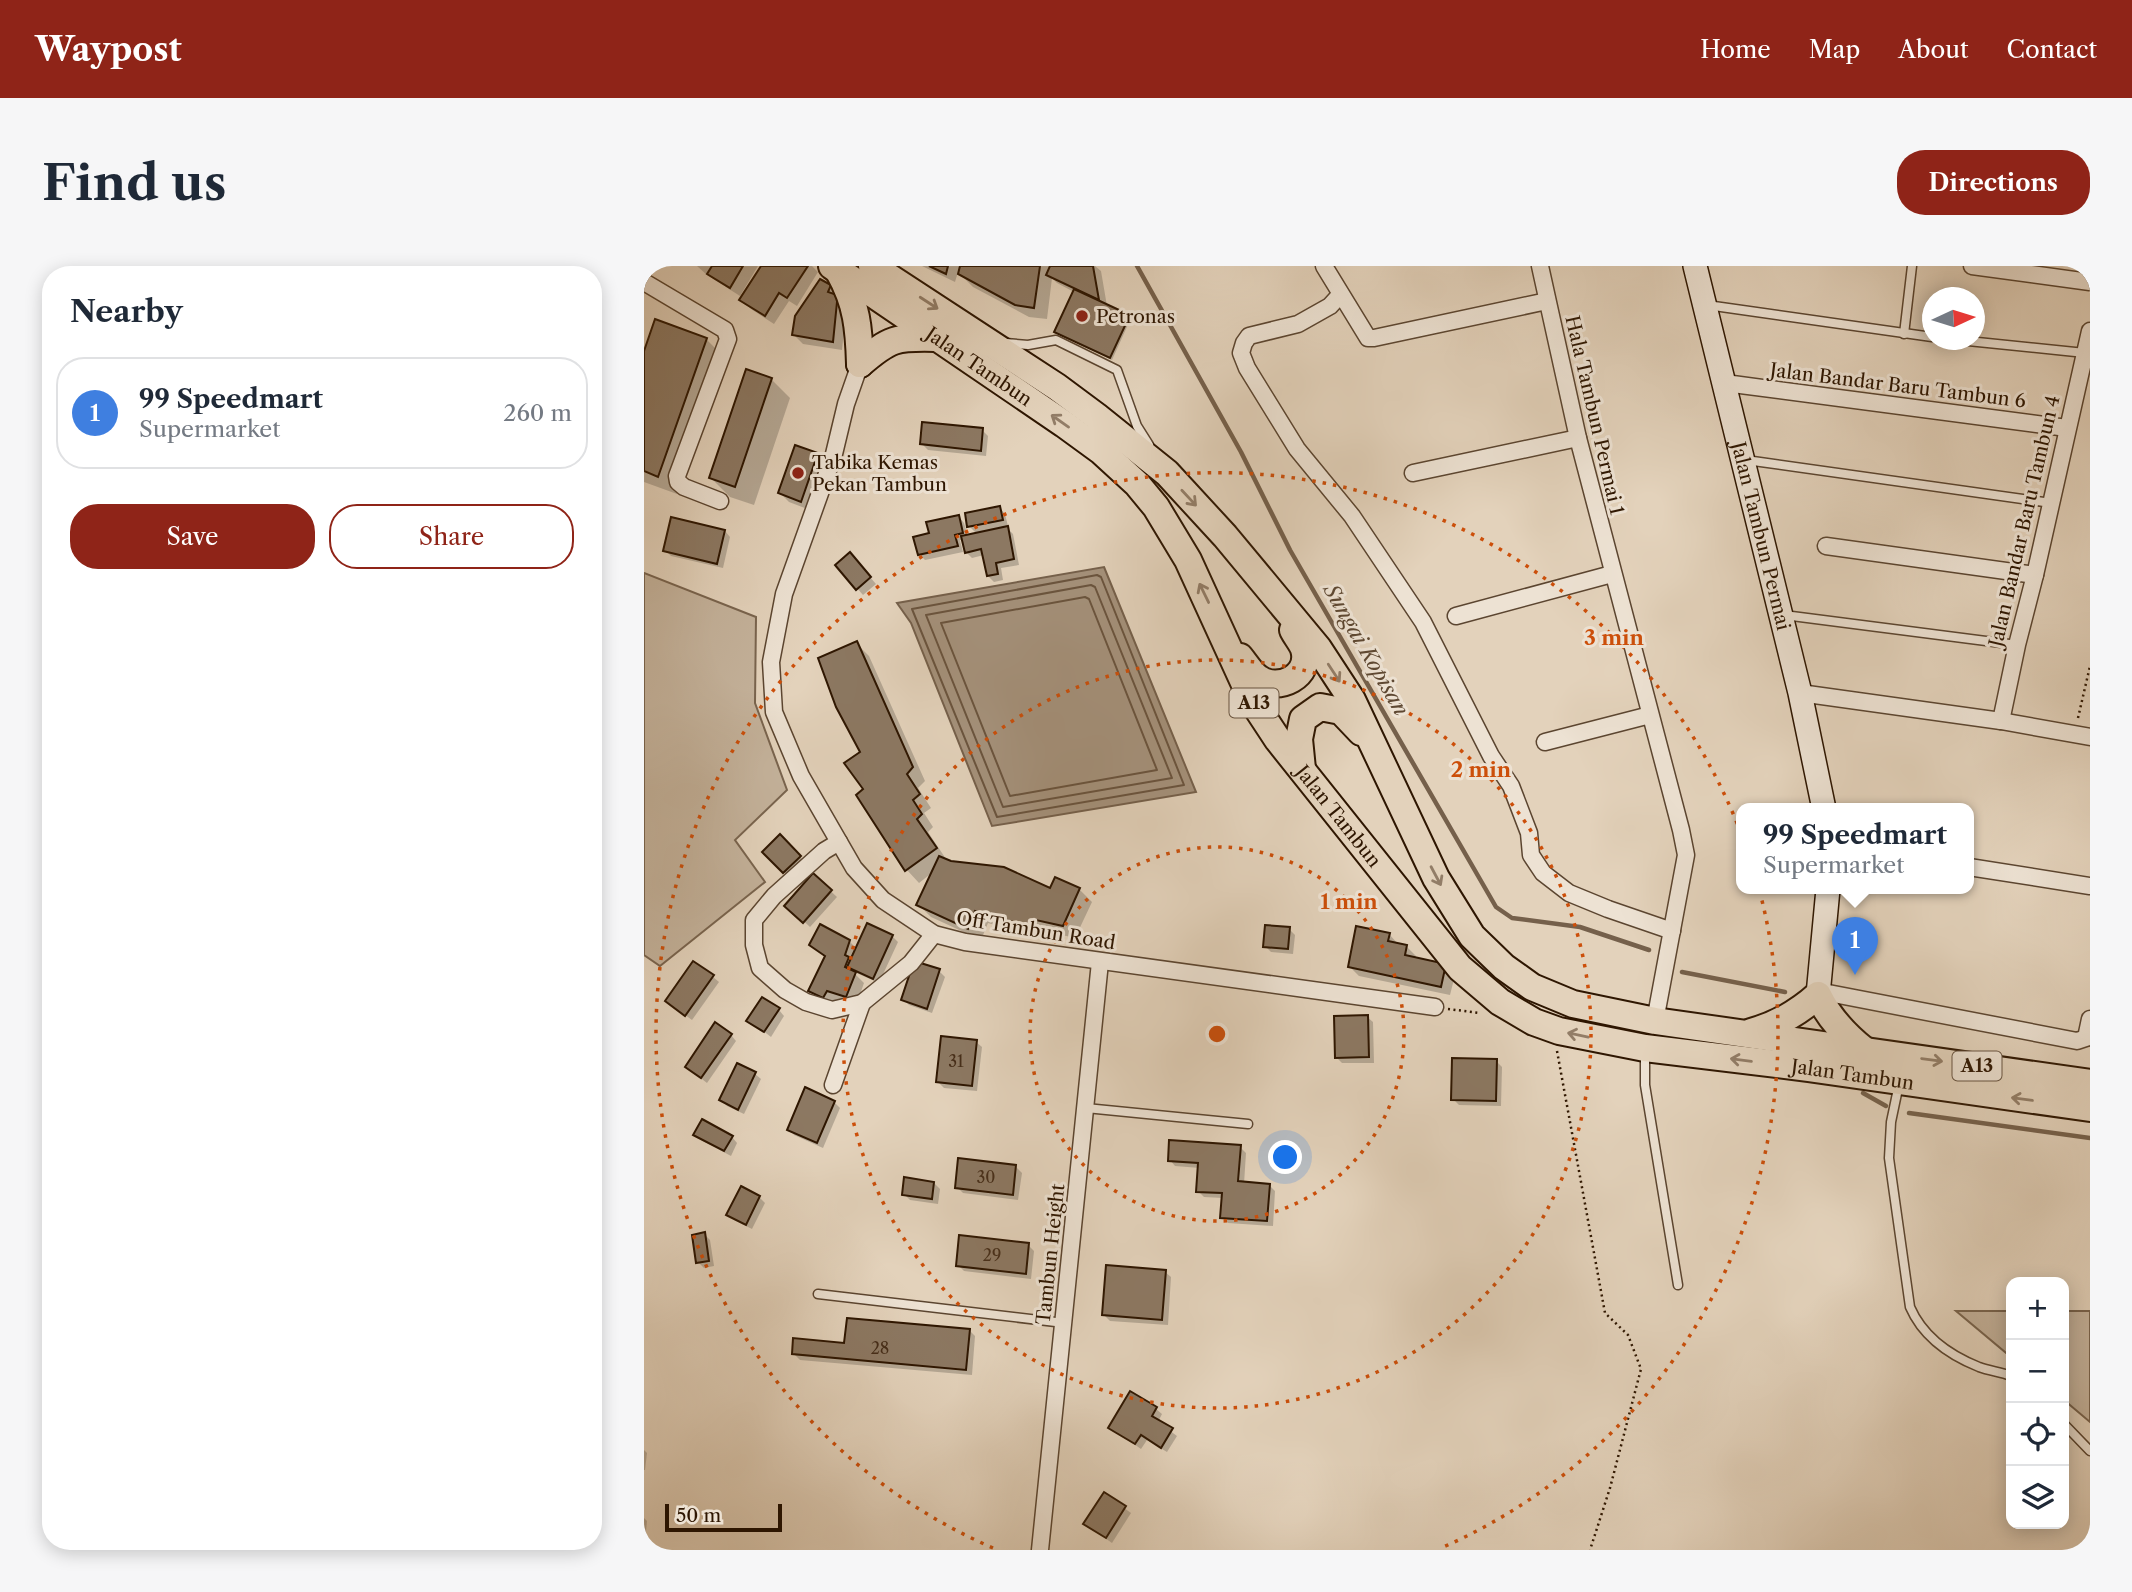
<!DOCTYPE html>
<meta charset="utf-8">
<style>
:root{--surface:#fff;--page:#f6f6f7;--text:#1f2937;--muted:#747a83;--line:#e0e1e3;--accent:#8f2418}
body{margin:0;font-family:"Libre Caslon Text",serif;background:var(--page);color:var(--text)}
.controls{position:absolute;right:21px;bottom:21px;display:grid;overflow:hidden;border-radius:14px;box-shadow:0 4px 18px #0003}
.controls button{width:63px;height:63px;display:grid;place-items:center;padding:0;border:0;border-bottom:2px solid var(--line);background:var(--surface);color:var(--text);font:35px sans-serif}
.compass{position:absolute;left:1278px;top:21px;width:63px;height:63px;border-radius:50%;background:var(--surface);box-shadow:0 4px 18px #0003;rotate:86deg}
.scale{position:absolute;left:21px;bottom:18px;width:117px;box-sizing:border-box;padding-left:7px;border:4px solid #2e1601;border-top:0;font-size:19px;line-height:24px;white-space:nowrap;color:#2e1601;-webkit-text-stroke:5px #ede2d3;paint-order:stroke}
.you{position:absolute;left:642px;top:892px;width:24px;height:24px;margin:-18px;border:5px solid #fff;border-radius:50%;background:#1a73e8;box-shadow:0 0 0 10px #1a73e833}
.badge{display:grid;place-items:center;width:46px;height:46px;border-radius:50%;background:var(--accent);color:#fff;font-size:23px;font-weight:700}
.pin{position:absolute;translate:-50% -58px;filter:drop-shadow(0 2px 4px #0008)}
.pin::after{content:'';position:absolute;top:37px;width:24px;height:21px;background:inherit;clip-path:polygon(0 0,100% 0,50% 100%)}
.popup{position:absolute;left:1092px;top:537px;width:238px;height:91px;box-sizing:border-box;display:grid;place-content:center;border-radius:14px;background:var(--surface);filter:drop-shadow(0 2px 5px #0005);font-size:23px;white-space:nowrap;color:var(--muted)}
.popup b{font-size:26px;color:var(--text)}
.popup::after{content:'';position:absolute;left:50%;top:100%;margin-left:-14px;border:14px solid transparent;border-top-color:var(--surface)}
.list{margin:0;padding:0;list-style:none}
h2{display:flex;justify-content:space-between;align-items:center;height:91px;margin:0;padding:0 28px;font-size:30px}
h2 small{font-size:23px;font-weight:400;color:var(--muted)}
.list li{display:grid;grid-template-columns:46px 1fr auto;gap:21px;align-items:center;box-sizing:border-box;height:112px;margin:0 14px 14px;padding:0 14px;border:2px solid var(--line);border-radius:28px}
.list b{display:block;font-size:26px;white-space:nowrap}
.list p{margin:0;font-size:23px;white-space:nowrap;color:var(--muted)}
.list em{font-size:23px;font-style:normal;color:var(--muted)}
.actions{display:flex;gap:14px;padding:21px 28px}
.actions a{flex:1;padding:16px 0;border:2px solid var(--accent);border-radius:28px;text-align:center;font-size:24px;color:var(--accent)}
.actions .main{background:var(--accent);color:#fff}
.icon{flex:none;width:38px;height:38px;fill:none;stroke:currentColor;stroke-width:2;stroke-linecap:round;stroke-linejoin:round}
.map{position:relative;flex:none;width:1446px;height:1284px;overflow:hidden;border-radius:28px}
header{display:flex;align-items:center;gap:42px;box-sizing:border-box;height:98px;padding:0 35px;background:var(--accent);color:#fff}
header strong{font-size:33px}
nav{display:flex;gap:38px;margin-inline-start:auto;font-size:24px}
.intro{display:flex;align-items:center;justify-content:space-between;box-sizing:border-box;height:168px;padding:0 42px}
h1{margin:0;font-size:49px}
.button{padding:18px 32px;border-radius:28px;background:var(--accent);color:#fff;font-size:24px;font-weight:700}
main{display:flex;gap:42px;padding:0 42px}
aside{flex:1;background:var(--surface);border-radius:28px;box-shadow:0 4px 18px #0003}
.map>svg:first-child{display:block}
.green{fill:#c4b29b;stroke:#79644e;stroke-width:2}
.water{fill:#a5927c;stroke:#75604b;stroke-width:2}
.shadow{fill:#0003}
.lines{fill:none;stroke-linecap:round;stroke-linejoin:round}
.shore{stroke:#6a543e;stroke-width:2}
.stream{stroke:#75604b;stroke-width:4.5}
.building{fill:#8c7862;stroke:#2e1601;stroke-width:2}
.lane-casing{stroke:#5b4530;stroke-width:11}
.street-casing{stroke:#5b4530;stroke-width:19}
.secondary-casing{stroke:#2e1601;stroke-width:26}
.primary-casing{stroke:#2e1601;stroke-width:30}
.path{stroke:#2e1601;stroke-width:2.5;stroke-dasharray:2 3.5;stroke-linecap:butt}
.lane{stroke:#ede2d3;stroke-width:8}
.street{stroke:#ede2d3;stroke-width:16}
.secondary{stroke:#ede2d3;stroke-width:23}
.primary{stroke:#e3d2bb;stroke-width:26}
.oneway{stroke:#927d67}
.ring{fill:none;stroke:#cc4f0a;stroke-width:3.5;stroke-dasharray:3.5 7}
.poi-dot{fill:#8f2418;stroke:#ede2d3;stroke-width:2.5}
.labels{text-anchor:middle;stroke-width:6;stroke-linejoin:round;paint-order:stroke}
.number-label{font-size:16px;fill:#462e19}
.shield{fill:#ede2d3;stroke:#675340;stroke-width:2}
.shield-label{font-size:18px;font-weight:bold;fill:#2e1601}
.poi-label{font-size:19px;fill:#2e1601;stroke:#ede2d3;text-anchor:start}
.street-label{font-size:19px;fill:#2e1601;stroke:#ede2d3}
.water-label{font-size:21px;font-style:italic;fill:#5e4832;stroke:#ede2d3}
.centre{fill:#cc4f0a;stroke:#ede2d3;stroke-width:3.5}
.ring-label{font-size:21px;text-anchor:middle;font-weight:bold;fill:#cc4f0a;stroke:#ede2d3;stroke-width:6;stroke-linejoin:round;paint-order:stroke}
</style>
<header>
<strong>Waypost</strong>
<nav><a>Home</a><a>Map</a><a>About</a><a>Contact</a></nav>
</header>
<div class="intro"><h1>Find us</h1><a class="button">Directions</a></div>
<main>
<aside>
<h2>Nearby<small></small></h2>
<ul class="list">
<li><span class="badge" style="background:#3f7fe0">1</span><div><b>99 Speedmart</b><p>Supermarket</p></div><em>260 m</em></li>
</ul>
<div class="actions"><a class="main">Save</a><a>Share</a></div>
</aside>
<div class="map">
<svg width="1446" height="1284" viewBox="0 0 1446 1284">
<rect width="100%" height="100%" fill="#e3d2bb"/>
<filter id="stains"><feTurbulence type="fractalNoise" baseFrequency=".00286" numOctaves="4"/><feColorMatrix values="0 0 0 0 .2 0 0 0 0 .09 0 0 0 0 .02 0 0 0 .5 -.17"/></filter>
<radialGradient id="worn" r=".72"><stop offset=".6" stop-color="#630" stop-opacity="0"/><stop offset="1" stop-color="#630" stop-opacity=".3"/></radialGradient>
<g class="green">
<polygon points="0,307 112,351 111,437 143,524 91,574 121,616 16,700 0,689"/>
<polygon points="1312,1045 1367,1045 1367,1091"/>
<polygon points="1420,1045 1446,1045 1446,1156 1420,1134"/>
</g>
<polygon class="water" points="460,301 552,526 348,560 267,357 253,337"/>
<g class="shadow">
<polygon points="53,0 114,0 96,30 63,9"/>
<polygon points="119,0 168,0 174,6 153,40 145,35 130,58 107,43 97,34"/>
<polygon points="278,0 451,0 457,5 463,40 487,52 468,94 412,66 430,26 413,17 408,12 403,53 385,51 329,21 314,6 311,16"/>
<polygon points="186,21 195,30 202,46 198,84 159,78 150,69"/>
<polygon points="62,73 81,92 33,228 0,216 0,90"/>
<polygon points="127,113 146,132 110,239 86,231 67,212"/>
<polygon points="338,164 344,170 342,190 284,184 278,178"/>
<polygon points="173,189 183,198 166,244 145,236 136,227"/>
<polygon points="356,242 361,248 364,260 361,260 369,268 375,299 357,302 359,314 350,316 344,310 340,289 328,292 322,286 320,274 316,274 319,286 281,294 275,288 287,269 315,251 320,257 324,270 333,268 325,260"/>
<polygon points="81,265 86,271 79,302 27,290 21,284"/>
<polygon points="211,294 232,318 219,329 193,299"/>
<polygon points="212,377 225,390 281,515 274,522 287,542 280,547 289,561 284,566 304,596 407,624 435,623 448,636 431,672 405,666 400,673 344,657 337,674 287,651 274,638 289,606 275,617 263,604 214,530 221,523"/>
<polygon points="136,571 162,597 146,612 121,586"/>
<polygon points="169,609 193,631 166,661 149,645"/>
<polygon points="645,663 651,669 649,688 627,686 621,680"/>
<polygon points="745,668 754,678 763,681 772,690 771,693 801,699 811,709 806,729 715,710 706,701"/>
<polygon points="248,670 254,676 235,717 208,705 220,717 212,740 193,733 189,740 175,734 166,725 182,691 168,679 205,675 213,683"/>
<polygon points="295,705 301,711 288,747 265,739 259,733"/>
<polygon points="69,711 75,716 48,754 29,740"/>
<polygon points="135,744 140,750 127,771 105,754"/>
<polygon points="723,751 729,756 730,797 698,797 692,791"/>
<polygon points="87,769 92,775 63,817 49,806"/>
<polygon points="332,776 338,781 333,825 300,822 294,816"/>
<polygon points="852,795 858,801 857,840 815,839 809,833"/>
<polygon points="111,808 117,813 100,848 83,840 77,834"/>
<polygon points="190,836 196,842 179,882 150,869 145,863"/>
<polygon points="52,868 88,871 93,877 87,890 57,874"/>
<polygon points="596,881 602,887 600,918 625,919 631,925 629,960 584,957 578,951 579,932 560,931 554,925 556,902 531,900 526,894"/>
<polygon points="372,901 378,907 374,934 319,927 313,921"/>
<polygon points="290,917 296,923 294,938 266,934 260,928"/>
<polygon points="115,931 121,937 108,963 90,954 85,948"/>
<polygon points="60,968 66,974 70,1000 60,1002 54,996"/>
<polygon points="384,979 390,985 387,1013 320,1005 314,999"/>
<polygon points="521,1006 527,1011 524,1059 466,1055 460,1049"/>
<polygon points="325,1064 331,1070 328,1109 156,1094 150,1088 202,1078"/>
<polygon points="487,1127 512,1143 518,1148 514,1156 533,1170 523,1186 503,1174 497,1183 466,1161"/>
<polygon points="0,1184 3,1187 1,1204 0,1204"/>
<polygon points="461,1228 487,1247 468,1277 441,1258"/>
<polygon points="0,1252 3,1255 1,1276 0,1276"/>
</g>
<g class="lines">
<g class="shore">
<polygon points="453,309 457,311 540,519 353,551 268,343"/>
<polygon points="447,319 451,321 528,512 359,541 282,349"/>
<polygon points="441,331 445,333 513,504 366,530 297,357"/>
</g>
<g class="stream">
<polyline points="493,0 597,186 646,284 852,641 868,652 936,661 1005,684"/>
<polyline points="1038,706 1141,726"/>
<polyline points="1219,827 1242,840"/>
<polyline points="1265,847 1446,872"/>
</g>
</g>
<g class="building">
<polygon points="68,0 99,0 86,22 63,8"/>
<polygon points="117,0 164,0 143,32 135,27 121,50 95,34"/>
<polygon points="285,0 304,0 302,8"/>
<polygon points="316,0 396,0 390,42 371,39 314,8"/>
<polygon points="406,0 449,0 455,34 402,9"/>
<polygon points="176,13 187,19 184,26 196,30 193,36 189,76 148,69 151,50"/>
<polygon points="430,23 486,49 466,92 410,66"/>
<polygon points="11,53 63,72 14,211 0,205 0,85"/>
<polygon points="102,103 128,112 91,221 65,212"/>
<polygon points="278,156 339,162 337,185 276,178"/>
<polygon points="151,179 174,187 157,236 134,227"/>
<polygon points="356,240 359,254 323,261 321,247"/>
<polygon points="315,249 319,267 311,269 314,280 274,289 269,271 285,267 282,256"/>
<polygon points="27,251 81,264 73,298 19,285"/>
<polygon points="364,260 370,293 352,297 354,308 343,310 337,283 321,287 317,270"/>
<polygon points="206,286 227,311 212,324 191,299"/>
<polygon points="213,375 269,501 263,508 276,528 269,534 278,548 273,553 293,582 261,605 212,529 219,523 200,497 216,486 192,441 174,392"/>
<polygon points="136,568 157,590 139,607 118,586"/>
<polygon points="295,590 307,595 360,601 406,622 411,611 436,622 419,660 392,654 387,661 331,645 324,663 272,639"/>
<polygon points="169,607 188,624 159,657 140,640"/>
<polygon points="223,657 249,669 229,713 203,701"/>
<polygon points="176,658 206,674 201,689 205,691 201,701 212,706 202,731 183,725 179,732 164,725 181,690 165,679"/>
<polygon points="621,659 646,661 644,683 619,681"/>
<polygon points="712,660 746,667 744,675 763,679 761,689 802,698 797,721 704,701"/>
<polygon points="49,695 70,709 41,750 21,735"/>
<polygon points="270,695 296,703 283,743 257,734"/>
<polygon points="118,731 136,742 120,766 102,755"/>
<polygon points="724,749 725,791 691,792 690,750"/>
<polygon points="71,756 88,768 57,812 41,801"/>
<polygon points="297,770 333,774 328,820 292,816"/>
<polygon points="808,792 853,793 852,835 807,834"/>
<polygon points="93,797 112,806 94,844 75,834"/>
<polygon points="161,821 191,835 173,877 143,864"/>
<polygon points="58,853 89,870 80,885 49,869"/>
<polygon points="525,874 597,879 594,915 626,918 623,955 576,952 578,927 552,926 554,897 524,895"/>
<polygon points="314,892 372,899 369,929 311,922"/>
<polygon points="260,911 290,916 288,933 258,929"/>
<polygon points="97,920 116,930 102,959 82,949"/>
<polygon points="61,966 65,995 52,997 48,969"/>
<polygon points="315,969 385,977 382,1008 312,1000"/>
<polygon points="462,999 522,1004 518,1054 458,1049"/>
<polygon points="203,1052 326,1063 322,1104 148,1088 149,1072 200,1077"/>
<polygon points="486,1125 513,1141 508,1150 529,1162 517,1182 497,1169 491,1178 464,1162"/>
<polygon points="460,1226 482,1240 462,1272 439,1258"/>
</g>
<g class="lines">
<g class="lane-casing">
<g id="lane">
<polyline points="1063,39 1288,71"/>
<polyline points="1260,68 1268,0"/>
<polyline points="1314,74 1441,87"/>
<polyline points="362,77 384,79 412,74 473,104 493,160 505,179"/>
<polyline points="1102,194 1407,237"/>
<polyline points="1140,349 1373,379"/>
<polyline points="1001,785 1001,819 1034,1019"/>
<path d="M1255,818L1247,856L1245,892L1266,1041C1279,1071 1305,1089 1335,1101C1346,1105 1357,1106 1367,1110"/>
<polyline points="442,842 604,858"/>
<polyline points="174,1028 420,1057"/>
<polyline points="1420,1158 1446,1185"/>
</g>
</g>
<g class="street-casing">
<g id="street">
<polyline points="680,0 724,72 730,72 903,35"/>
<polyline points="896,0 934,172 1037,564 1042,589 1011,755"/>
<polyline points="1328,0 1446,16"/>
<polyline points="0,16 81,64 84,73 33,210 34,216 40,221 76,235"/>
<polyline points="696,29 686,40 654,58 605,70 600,77 597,87 603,102 653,183 708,250 779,356 847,490 867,520 885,567 887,589 899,607 925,627 964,643 1028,665"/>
<polyline points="216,98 202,138 190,188 140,328 127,396 130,446 157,510 210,602 239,634 290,668 321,676 791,741"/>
<polyline points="1081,117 1423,162"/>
<polyline points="769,207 934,172"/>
<polyline points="1182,280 1391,309"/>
<polyline points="812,350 968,308"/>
<polyline points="1156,427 1357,455 1446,471"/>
<polyline points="1357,455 1373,379 1391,309 1446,65"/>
<polyline points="901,476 1006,449"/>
<polyline points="195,576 180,585 130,630 110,654 110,679 116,702 141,724 162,736 188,744 218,737 267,697 290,668"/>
<polyline points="1325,601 1446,620"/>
<polyline points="1174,725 1433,775 1442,772 1446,753"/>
<polyline points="189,819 218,737"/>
<polyline points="396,1284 456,696"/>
</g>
</g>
<g class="secondary-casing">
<g id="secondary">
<path id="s1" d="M1051,0L1156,427L1180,543"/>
<polyline points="1174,729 1184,623"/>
</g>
</g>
<g class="primary-casing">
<g id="primary">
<path id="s2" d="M188,0L420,158L457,185L493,218L512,241L544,294L609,436L634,474L816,702L856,736L890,756L915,765L1001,782L1165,802L1446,842"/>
<polyline points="228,0 413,121 452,150 523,207 581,270 674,382 708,434 792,612 828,670 860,701 888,721 929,738 1011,755 1446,817"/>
<path d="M195,6C213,38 215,63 216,98"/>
<path d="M216,98C246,72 252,71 291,72"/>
<path d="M596,391C601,397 607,407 614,412C634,427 668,410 660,383C658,377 652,370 649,364"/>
<polyline points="658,503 655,473 659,453 676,441 697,445 717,466"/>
<path d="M1107,766C1133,759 1154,747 1174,729C1185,752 1200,768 1220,784"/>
</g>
</g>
<g class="path">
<polyline points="1434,452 1446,400"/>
<polyline points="804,743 836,747"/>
<polyline points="913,785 961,1047 984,1069 997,1103 966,1222 946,1284"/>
</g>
<use href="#lane" class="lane"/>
<use href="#street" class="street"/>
<use href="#secondary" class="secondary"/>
<use href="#primary" class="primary"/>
</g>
<defs><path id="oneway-shaft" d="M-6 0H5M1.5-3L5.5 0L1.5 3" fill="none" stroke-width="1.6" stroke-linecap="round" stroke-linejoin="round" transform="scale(1.75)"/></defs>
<g class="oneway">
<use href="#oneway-shaft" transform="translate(285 37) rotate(33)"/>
<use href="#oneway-shaft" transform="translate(416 155) rotate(-145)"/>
<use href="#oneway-shaft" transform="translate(545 232) rotate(47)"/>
<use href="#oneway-shaft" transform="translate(560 327) rotate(-116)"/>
<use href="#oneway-shaft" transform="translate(690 407) rotate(57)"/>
<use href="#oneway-shaft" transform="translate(792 610) rotate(62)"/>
<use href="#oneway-shaft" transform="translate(934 769) rotate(-168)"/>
<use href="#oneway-shaft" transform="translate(1097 794) rotate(-173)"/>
<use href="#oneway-shaft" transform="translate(1288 794) rotate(8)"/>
<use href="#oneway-shaft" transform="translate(1378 833) rotate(-172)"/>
</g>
<g class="ring">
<circle cx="573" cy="768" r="187"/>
<circle cx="573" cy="768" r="374"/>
<path d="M349 1282A561 561 0 1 1 797 1282"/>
</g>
<g class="poi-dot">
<circle cx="438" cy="50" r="7"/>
<circle cx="154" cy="207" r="7"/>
</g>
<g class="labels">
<g class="number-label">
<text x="312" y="801">31</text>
<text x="342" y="917">30</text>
<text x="348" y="995">29</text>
<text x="236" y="1088">28</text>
</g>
<g class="shield">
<rect x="585.5" y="422.5" width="49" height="29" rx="5"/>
<rect x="1308.5" y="785.5" width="49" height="29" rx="5"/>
</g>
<g class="shield-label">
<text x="610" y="443">A13</text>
<text x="1333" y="806">A13</text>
</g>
<g class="poi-label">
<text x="452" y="57">Petronas</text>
<text x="168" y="203">Tabika Kemas<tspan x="168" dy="22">Pekan Tambun</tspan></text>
</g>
<g class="street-label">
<text dy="7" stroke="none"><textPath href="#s2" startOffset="178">Jalan Tambun</textPath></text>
<text transform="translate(1254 119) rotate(7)" y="7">Jalan Bandar Baru Tambun 6</text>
<text transform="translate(951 149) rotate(77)" y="7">Hala Tambun Permai 1</text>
<text transform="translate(1380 255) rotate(-77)" y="7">Jalan Bandar Baru Tambun 4</text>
<text dy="7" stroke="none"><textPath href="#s1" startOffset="278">Jalan Tambun Permai</textPath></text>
<text dy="7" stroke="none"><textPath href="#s2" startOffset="766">Jalan Tambun</textPath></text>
<text transform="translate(392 664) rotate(9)" y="7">Off Tambun Road</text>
<text dy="7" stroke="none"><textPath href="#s2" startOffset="1376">Jalan Tambun</textPath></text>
<text transform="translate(406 988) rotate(-84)" y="7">Tambun Height</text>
</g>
<g class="water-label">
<text transform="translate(722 384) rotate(60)" y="7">Sungai Kopisan</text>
</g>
</g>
<circle cx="573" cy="768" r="10" class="centre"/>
<g class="ring-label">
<text x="970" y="379">3 min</text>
<text x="837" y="511">2 min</text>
<text x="705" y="643">1 min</text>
</g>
<rect width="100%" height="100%" filter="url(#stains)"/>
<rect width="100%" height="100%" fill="url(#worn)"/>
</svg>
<div class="controls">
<button>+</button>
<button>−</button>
<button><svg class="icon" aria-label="locate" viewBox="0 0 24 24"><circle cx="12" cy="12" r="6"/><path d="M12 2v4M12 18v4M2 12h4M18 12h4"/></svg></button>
<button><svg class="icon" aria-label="layers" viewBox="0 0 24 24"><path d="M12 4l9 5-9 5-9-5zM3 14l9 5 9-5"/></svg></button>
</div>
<svg class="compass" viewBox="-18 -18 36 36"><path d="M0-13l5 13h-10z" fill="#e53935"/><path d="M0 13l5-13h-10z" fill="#747a83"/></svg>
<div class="scale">50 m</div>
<div class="you"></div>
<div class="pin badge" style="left:1211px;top:709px;background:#3f7fe0">1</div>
<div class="popup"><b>99 Speedmart</b>Supermarket</div>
</div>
</main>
